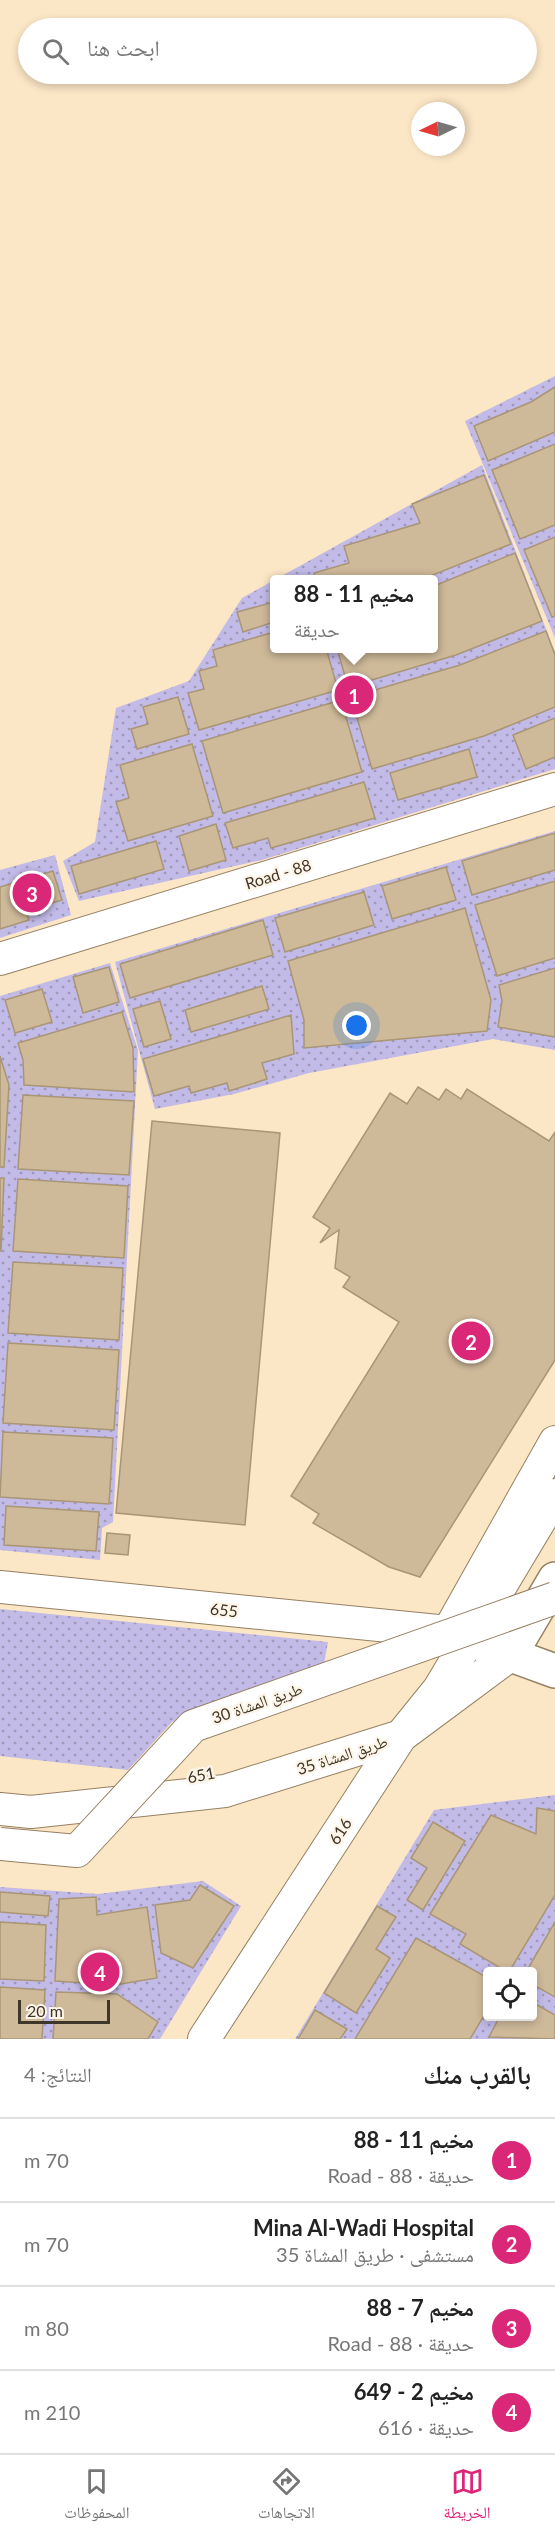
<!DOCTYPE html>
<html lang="ar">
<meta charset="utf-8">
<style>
:root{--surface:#fff;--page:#f6f6f6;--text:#222;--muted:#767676;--line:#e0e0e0;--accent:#db2777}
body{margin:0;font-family:Lato,"Noto Naskh Arabic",sans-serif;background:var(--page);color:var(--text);direction:rtl}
.controls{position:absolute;right:18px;bottom:18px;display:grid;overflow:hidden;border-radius:6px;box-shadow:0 3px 9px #0003}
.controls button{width:54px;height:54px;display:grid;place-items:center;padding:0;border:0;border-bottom:2px solid var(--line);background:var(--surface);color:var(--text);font:30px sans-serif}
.compass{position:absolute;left:411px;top:102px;width:54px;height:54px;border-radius:50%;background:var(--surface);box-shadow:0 3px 9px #0003;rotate:265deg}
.scale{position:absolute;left:18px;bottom:15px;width:92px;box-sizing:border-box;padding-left:6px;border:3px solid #3e3628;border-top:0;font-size:16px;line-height:21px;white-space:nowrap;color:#3e3628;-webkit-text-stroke:4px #fef5e8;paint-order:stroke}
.you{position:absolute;left:357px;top:1026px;width:21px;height:21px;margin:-15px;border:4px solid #fff;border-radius:50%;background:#1a73e8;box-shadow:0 0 0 9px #1a73e833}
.badge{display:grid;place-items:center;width:39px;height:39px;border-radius:50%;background:var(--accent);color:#fff;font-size:20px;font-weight:700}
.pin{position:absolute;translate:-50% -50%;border:3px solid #fff;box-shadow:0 2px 6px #0006}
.popup{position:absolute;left:270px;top:575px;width:168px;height:78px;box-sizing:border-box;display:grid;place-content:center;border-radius:6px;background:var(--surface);filter:drop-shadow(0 2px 4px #0005);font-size:20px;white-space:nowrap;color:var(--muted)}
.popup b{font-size:22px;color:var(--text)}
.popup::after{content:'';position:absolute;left:50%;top:100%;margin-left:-12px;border:12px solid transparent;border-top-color:var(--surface)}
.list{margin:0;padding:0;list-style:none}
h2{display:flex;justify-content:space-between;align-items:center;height:78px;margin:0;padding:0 24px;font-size:26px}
h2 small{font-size:20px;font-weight:400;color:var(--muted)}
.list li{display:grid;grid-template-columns:39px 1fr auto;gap:18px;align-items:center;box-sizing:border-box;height:84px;padding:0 24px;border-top:2px solid var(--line)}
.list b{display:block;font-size:22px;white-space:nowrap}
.list p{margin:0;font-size:20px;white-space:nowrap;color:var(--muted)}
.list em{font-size:20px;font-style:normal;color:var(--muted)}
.icon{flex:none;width:33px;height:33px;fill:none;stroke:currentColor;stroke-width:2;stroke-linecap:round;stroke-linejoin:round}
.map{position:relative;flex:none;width:555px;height:2039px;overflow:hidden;direction:ltr}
.search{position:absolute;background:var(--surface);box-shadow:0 3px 9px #0003;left:18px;right:18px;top:18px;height:66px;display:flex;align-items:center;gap:15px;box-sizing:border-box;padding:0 21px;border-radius:33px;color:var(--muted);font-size:22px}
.sheet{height:414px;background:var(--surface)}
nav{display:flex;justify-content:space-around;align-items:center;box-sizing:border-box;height:84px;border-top:2px solid var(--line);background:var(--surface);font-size:16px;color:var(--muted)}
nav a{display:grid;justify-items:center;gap:3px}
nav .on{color:var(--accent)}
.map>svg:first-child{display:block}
.grass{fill:url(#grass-dots);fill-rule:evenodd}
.building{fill:#ceb999;stroke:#a99676;stroke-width:1.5}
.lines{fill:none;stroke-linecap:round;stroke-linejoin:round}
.street-casing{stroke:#958163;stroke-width:34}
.secondary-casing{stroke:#958163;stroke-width:36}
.street{stroke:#fff;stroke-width:32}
.secondary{stroke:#fff;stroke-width:33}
.street-bridge-casing{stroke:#958163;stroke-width:34;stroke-linecap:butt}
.street-bridge{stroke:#fff;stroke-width:32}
.labels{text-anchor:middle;stroke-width:4.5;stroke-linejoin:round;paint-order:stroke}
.street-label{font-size:16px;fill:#3e3628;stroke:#fef5e8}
</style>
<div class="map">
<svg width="555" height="2039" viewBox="0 0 555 2039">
<defs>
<pattern id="grass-dots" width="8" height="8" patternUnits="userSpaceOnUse" patternTransform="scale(1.5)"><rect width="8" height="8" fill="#c2bae7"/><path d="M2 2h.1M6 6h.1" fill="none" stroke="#9f98bb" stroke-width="1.8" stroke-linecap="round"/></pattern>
</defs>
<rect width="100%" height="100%" fill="#fbe6c5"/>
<g class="grass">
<polygon points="555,376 555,638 465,421"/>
<path d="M482,465L555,652V769L262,860L79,901L63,861L95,842L116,708L189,681L242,598ZM274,580H434V648H274Z"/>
<polygon points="555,831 555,1050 493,1039 309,1073 234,1094 155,1109 115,962"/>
<polygon points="55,855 71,915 0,938 0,870"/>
<polygon points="110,963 138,1050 113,1522 102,1528 100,1560 0,1550 0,996"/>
<polygon points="0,1609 328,1642 324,1664 172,1722 128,1770 0,1756"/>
<path d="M555,1795V2039H295L434,1810ZM488,1972H532V2016H488Z"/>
<polygon points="203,1881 241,1906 160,2039 0,2039 0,1887 98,1894"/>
</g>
<g class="building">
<polygon points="555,387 555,432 488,461 474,426 531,402"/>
<polygon points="555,444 555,525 520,539 492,470"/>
<polygon points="484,475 511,544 420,580 316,580 314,573 349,563 344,546 420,523 412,504"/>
<polygon points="555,537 555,616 552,617 524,550"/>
<polygon points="515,553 542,621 456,655 348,687 337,648 434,648 434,586"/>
<polygon points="274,602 274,622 243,632 237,612"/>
<polygon points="546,631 555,655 555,707 484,736 372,769 351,697 460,665"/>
<polygon points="274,632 274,648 326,648 338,690 199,730 188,693 204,689 199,671 217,666 213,650"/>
<polygon points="178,697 189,734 137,749 131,729 148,724 143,707"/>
<polygon points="341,700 362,772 223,813 202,741"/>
<polygon points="555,718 555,757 526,769 513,735"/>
<polygon points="192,744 213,816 128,841 116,802 129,798 120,765"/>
<polygon points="469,749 477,777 398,800 390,773"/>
<polygon points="364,782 375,818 271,848 268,838 233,848 225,823"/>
<polygon points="216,824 226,860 189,871 179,836"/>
<polygon points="555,833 555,870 472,895 462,861"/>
<polygon points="156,841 164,869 79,894 71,866"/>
<polygon points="446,867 456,900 392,919 382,886"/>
<polygon points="53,871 62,900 26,911 29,920 0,929 0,887"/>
<polygon points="555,881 555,958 497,976 475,905"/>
<polygon points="364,892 374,925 285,952 275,918"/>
<polygon points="465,908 491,1000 487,1031 304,1048 304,1020 288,961"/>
<polygon points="263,920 273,955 130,998 120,964"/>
<polygon points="109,967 119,1002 83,1013 73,977"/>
<polygon points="555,968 555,1037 498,1027 502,1001 499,985"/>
<polygon points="262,986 269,1009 191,1032 185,1010"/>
<polygon points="42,989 52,1022 15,1033 5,1000"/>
<polygon points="160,1001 171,1039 144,1047 133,1009"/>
<polygon points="122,1012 133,1048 134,1092 24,1085 23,1060 18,1043"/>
<polygon points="291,1015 294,1054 262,1063 267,1079 229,1091 227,1083 191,1093 189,1086 154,1096 143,1059"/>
<polygon points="0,1056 9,1085 4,1167 0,1167"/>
<polygon points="418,1087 439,1100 446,1089 461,1099 467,1089 549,1141 555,1132 555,1360 420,1577 389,1567 313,1523 319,1514 291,1496 399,1322 343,1287 350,1277 335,1268 339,1230 320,1243 330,1228 313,1217 390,1093 407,1104"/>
<polygon points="23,1095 134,1101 129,1175 18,1169"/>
<polygon points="152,1121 280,1133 245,1525 116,1513"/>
<polygon points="0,1178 4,1178 1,1251 0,1251"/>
<polygon points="18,1179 128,1186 124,1258 13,1251"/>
<polygon points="13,1262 123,1268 119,1340 8,1333"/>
<polygon points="8,1343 119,1350 114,1430 3,1423"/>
<polygon points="3,1432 113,1438 109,1504 0,1497"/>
<polygon points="6,1506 99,1512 96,1551 4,1545"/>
<polygon points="107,1533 130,1535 128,1555 105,1553"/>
<polygon points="537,1808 555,1811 555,1895 509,1972 507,1972 460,1944 466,1934 430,1914 491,1815 536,1834"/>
<polygon points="433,1822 465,1841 423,1910 407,1900 427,1868 411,1858"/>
<polygon points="200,1885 234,1906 193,1968 161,1953 155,1905 190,1900"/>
<polygon points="0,1892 50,1896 48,1916 0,1912"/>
<polygon points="96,1897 97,1915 147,1907 157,1978 115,1985 55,1981 59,1899"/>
<polygon points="377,1906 396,1917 376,1949 390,1958 356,2013 324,1993"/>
<polygon points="0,1922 46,1925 44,1981 0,1979"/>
<polygon points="555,1922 555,1997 532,1984 532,1972 526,1972"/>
<polygon points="416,1938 488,1978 488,2009 470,2039 355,2039"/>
<polygon points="0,1987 45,1990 42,2039 0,2039"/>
<polygon points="56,1992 117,1994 158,2022 148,2039 53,2039"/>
<polygon points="532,2002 555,2015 555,2039 489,2037 500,2016 532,2016"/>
<polygon points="315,2010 347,2029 340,2039 298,2039"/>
</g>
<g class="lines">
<g class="street-casing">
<g id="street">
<polyline points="0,959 555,789"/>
<polyline points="0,1587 448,1632 555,1442"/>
<polyline points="0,1809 31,1812 225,1791 401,1736 439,1689 555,1495"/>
<polyline points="204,2039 401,1736 510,1655"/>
</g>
</g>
<g class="secondary-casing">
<g id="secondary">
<polyline points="448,1632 555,1671"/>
<polyline points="510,1655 555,1579"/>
</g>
</g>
<use href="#street" class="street"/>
<use href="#secondary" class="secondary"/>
<g class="street-bridge-casing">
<polyline id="street-bridge" points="0,1844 77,1851 193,1726 555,1598"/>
</g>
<use href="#street-bridge" class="street-bridge"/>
</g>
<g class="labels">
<g class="street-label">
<text transform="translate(278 874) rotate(-17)" y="6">Road - 88</text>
<text transform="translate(224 1610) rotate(6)" y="6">655</text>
<text transform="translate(257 1703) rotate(-19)" y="6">طريق المشاة 30</text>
<text transform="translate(342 1755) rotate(-18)" y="6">طريق المشاة 35</text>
<text transform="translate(201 1775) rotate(-11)" y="6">651</text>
<text transform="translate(340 1831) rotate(-57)" y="6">616</text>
</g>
</g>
</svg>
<div class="controls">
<button><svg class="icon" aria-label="locate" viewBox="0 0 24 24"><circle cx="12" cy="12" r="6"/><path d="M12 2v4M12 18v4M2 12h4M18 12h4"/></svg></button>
</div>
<svg class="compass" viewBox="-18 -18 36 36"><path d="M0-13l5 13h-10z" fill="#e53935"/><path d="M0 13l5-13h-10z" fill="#767676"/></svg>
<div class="scale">20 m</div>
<div class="you"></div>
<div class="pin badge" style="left:354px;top:695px">1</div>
<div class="popup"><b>مخيم 11 - 88</b>حديقة</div>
<div class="pin badge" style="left:471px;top:1341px">2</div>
<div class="pin badge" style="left:32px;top:893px">3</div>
<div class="pin badge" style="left:100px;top:1972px">4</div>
<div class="search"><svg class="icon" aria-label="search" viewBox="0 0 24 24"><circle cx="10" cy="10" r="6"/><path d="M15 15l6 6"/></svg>ابحث هنا</div>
</div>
<section class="sheet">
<h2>بالقرب منك<small>النتائج: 4</small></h2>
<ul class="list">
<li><span class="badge">1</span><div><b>مخيم 11 - 88</b><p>حديقة · Road - 88</p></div><em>70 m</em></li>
<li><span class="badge">2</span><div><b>Mina Al-Wadi Hospital</b><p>مستشفى · طريق المشاة 35</p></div><em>70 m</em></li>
<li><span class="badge">3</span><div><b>مخيم 7 - 88</b><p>حديقة · Road - 88</p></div><em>80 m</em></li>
<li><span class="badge">4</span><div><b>مخيم 2 - 649</b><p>حديقة · 616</p></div><em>210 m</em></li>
</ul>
</section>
<nav>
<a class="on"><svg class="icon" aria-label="map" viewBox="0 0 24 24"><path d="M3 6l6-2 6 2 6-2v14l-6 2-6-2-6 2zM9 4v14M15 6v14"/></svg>الخريطة</a>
<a><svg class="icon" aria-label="directions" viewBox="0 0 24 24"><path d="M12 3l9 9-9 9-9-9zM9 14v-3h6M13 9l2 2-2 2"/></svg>الاتجاهات</a>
<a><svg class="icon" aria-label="saved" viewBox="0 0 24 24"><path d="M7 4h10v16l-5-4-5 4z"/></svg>المحفوظات</a>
</nav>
